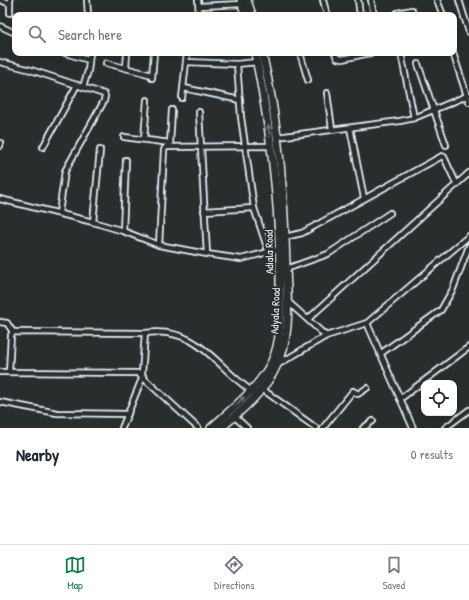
<!DOCTYPE html>
<style>
:root{--surface:#fff;--page:#f2f2f3;--text:#1f2937;--muted:#747a83;--line:#e0e1e3;--accent:#0b8043}
body{margin:0;font-family:"Patrick Hand",sans-serif;background:var(--page);color:var(--text)}
.controls{position:absolute;right:12px;bottom:12px;display:grid;overflow:hidden;border-radius:8px;box-shadow:0 4px 16px #0002}
.controls button{width:36px;height:36px;display:grid;place-items:center;padding:0;border:0;border-bottom:1px solid var(--line);background:var(--surface);color:var(--text);font:20px sans-serif}
.list{margin:0;padding:0;list-style:none}
h2{display:flex;justify-content:space-between;align-items:center;height:52px;margin:0;padding:0 16px;font-size:17px}
h2 small{font-size:13px;font-weight:400;color:var(--muted)}
.icon{flex:none;width:22px;height:22px;fill:none;stroke:currentColor;stroke-width:2;stroke-linecap:round;stroke-linejoin:round}
.map{position:relative;flex:none;width:469px;height:428px;overflow:hidden}
.search{position:absolute;background:var(--surface);box-shadow:0 4px 16px #0002;left:12px;right:12px;top:12px;height:44px;display:flex;align-items:center;gap:10px;box-sizing:border-box;padding:0 14px;border-radius:8px;color:var(--muted);font-size:15px}
.sheet{height:116px;background:var(--surface)}
nav{display:flex;justify-content:space-around;align-items:center;box-sizing:border-box;height:56px;border-top:1px solid var(--line);background:var(--surface);font-size:11px;color:var(--muted)}
nav a{display:grid;justify-items:center;gap:2px}
nav .on{color:var(--accent)}
.map>svg:first-child{display:block}
.lines{fill:none;stroke-linecap:round;stroke-linejoin:round}
.minor-casing{stroke:#e8f1f8;stroke-width:8}
.primary-casing{stroke:#e8f1f8;stroke-width:10}
.minor{stroke:#2a2d2e;stroke-width:4.5}
.primary{stroke:#2a2d2e;stroke-width:7}
.oneway{stroke:#6c7275}
.labels{text-anchor:middle;stroke-width:4;stroke-linejoin:round;paint-order:stroke}
.street-label{font-size:11px;fill:#e8f1f8;stroke:#2a2d2e}
</style>
<div class="map">
<svg width="469" height="428" viewBox="0 0 469 428">
<rect width="100%" height="100%" fill="#2a2d2e"/>
<filter id="ink" filterUnits="userSpaceOnUse"><feTurbulence type="fractalNoise" baseFrequency=".025" numOctaves="2"/><feDisplacementMap in="SourceGraphic" scale="8" xChannelSelector="R" yChannelSelector="G"/><feConvolveMatrix kernelMatrix="1 2 1 2 8 2 1 2 1" color-interpolation-filters="sRGB"/></filter>
<g filter="url(#ink)">
<g class="lines">
<g class="minor-casing">
<g id="minor">
<polyline points="1,0 10,4"/>
<polyline points="10,0 10,13"/>
<polyline points="87,0 88,15"/>
<polyline points="198,0 199,15"/>
<polyline points="323,0 327,15"/>
<polyline points="358,0 360,15"/>
<polyline points="371,0 374,15"/>
<polyline points="437,0 443,15"/>
<polyline points="459,0 469,32"/>
<polyline points="199,6 242,4"/>
<polyline points="396,15 397,13 412,10"/>
<polyline points="0,26 15,33"/>
<polyline points="65,53 89,60"/>
<polyline points="300,53 308,80"/>
<polyline points="335,53 337,58 342,59 370,53"/>
<polyline points="401,53 414,118"/>
<polyline points="453,53 469,102"/>
<polyline points="0,62 31,70 104,94 105,96 104,101 65,171 59,213"/>
<polyline points="186,62 237,64 257,62"/>
<polyline points="106,63 152,75"/>
<polyline points="237,64 241,117 254,208 269,253"/>
<polyline points="418,64 446,145"/>
<polyline points="126,68 127,53"/>
<polyline points="152,78 154,53"/>
<polyline points="83,87 88,71 90,53"/>
<polyline points="184,88 240,100"/>
<polyline points="327,93 332,129"/>
<polyline points="182,98 187,53"/>
<polyline points="199,112 207,254"/>
<polyline points="350,128 364,198"/>
<polyline points="124,137 170,143"/>
<polyline points="277,137 400,121 414,118 469,95"/>
<polyline points="144,139 147,100"/>
<polyline points="170,144 172,110"/>
<polyline points="0,146 1,143"/>
<polyline points="43,147 77,85"/>
<polyline points="0,199 93,222 123,231 159,245 207,254 241,259 280,249"/>
<polyline points="204,211 254,208"/>
<polyline points="93,222 100,150"/>
<polyline points="123,231 126,160"/>
<polyline points="285,237 302,233 442,156 444,157 456,183"/>
<polyline points="159,245 164,150 166,147 272,146"/>
<polyline points="286,269 328,254 390,213"/>
<polyline points="287,301 326,336"/>
<polyline points="308,319 469,173"/>
<polyline points="0,322 7,323 13,332"/>
<polyline points="367,323 469,236"/>
<polyline points="380,354 441,310 453,289 469,246"/>
<polyline points="277,365 326,336 367,323 413,428"/>
<polyline points="0,372 138,373 198,428"/>
<path d="M9,372L11,335L13,332L145,333C200,326 215,367 253,392"/>
<polyline points="142,374 145,333"/>
<polyline points="262,389 316,428"/>
<polyline points="400,399 469,347"/>
<polyline points="0,402 57,413 128,414"/>
<polyline points="234,416 247,428"/>
<polyline points="122,428 143,376"/>
<polyline points="323,428 353,391 358,394 367,388"/>
<polyline points="363,428 373,421"/>
<polyline points="445,428 469,410"/>
</g>
</g>
<g class="primary-casing">
<g id="primary">
<polyline points="241,0 245,15"/>
<polyline points="247,0 252,15"/>
<path d="M211,428C231,410 261,386 272,361C283,337 280,310 280,284C280,206 271,130 255,53"/>
<path d="M221,428C242,410 266,390 277,365C292,335 287,299 286,266C284,194 279,123 262,53"/>
</g>
</g>
<use href="#minor" class="minor"/>
<use href="#primary" class="primary"/>
</g>
<defs><path id="oneway-shaft" d="M-6 0H5M1.5-3L5.5 0L1.5 3" fill="none" stroke-width="1.6" stroke-linecap="round" stroke-linejoin="round"/></defs>
<g class="oneway">
<use href="#oneway-shaft" transform="translate(269 131) rotate(-98)"/>
<use href="#oneway-shaft" transform="translate(240 401) rotate(-46)"/>
</g>
</g>
<g class="labels">
<g class="street-label">
<text transform="translate(269 252) rotate(-91)" y="4">Adiala Road</text>
<text transform="translate(275 311) rotate(-88)" y="4">Adyala Road</text>
</g>
</g>
</svg>
<div class="controls">
<button><svg class="icon" aria-label="locate" viewBox="0 0 24 24"><circle cx="12" cy="12" r="6"/><path d="M12 2v4M12 18v4M2 12h4M18 12h4"/></svg></button>
</div>
<div class="search"><svg class="icon" aria-label="search" viewBox="0 0 24 24"><circle cx="10" cy="10" r="6"/><path d="M15 15l6 6"/></svg>Search here</div>
</div>
<section class="sheet">
<h2>Nearby<small>0 results</small></h2>
<ul class="list">
</ul>
</section>
<nav>
<a class="on"><svg class="icon" aria-label="map" viewBox="0 0 24 24"><path d="M3 6l6-2 6 2 6-2v14l-6 2-6-2-6 2zM9 4v14M15 6v14"/></svg>Map</a>
<a><svg class="icon" aria-label="directions" viewBox="0 0 24 24"><path d="M12 3l9 9-9 9-9-9zM9 14v-3h6M13 9l2 2-2 2"/></svg>Directions</a>
<a><svg class="icon" aria-label="saved" viewBox="0 0 24 24"><path d="M7 4h10v16l-5-4-5 4z"/></svg>Saved</a>
</nav>
